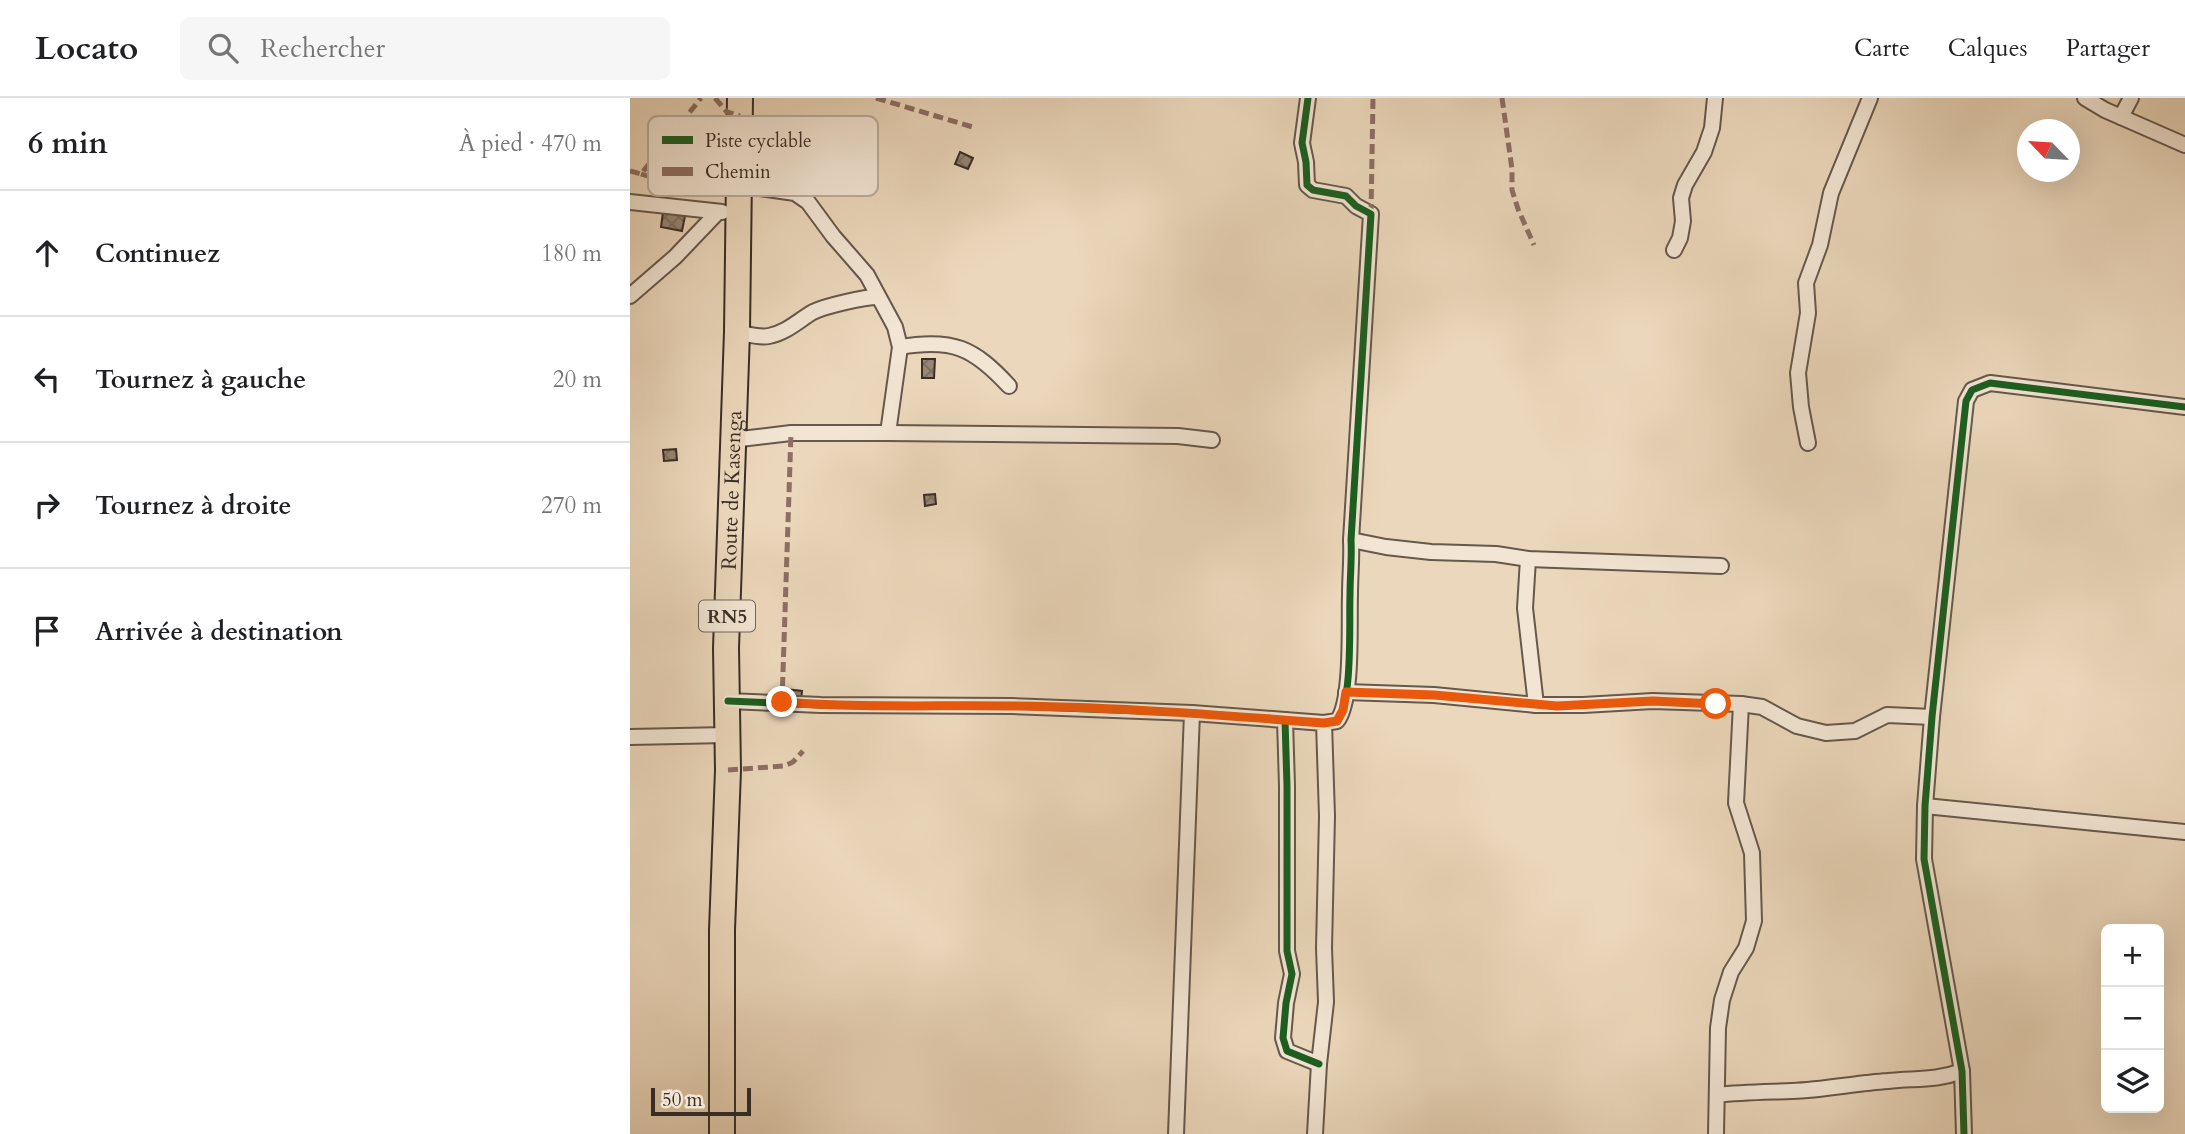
<!DOCTYPE html>
<html lang="fr">
<meta charset="utf-8">
<style>
:root{--surface:#fff;--page:#f6f6f6;--text:#202124;--muted:#757577;--line:#e0e0e0}
body{margin:0;font-family:Cardo,serif;background:var(--page);color:var(--text)}
.controls{position:absolute;right:21px;bottom:21px;display:grid;overflow:hidden;border-radius:10px;box-shadow:0 7px 28px #0002}
.controls button{width:63px;height:63px;display:grid;place-items:center;padding:0;border:0;border-bottom:2px solid var(--line);background:var(--surface);color:var(--text);font:35px sans-serif}
.compass{position:absolute;left:1387px;top:21px;width:63px;height:63px;border-radius:50%;background:var(--surface);box-shadow:0 7px 28px #0002;rotate:295deg}
.scale{position:absolute;left:21px;bottom:18px;width:100px;box-sizing:border-box;padding-left:7px;border:4px solid #392e26;border-top:0;font-size:19px;line-height:24px;white-space:nowrap;color:#392e26;-webkit-text-stroke:5px #f2e5d3;paint-order:stroke}
.stop{position:absolute;width:21px;height:21px;margin:-16px;border:5px solid #ea580c;border-radius:50%;background:#fff}
.stop.end{background:#ea580c;border-color:#fff;box-shadow:0 2px 7px #0008}
.list{margin:0;padding:0;list-style:none}
h2{display:flex;justify-content:space-between;align-items:center;height:91px;margin:0;padding:0 28px;font-size:30px}
h2 small{font-size:23px;font-weight:400;color:var(--muted)}
.list li{display:grid;grid-template-columns:46px 1fr auto;gap:21px;align-items:center;box-sizing:border-box;height:126px;padding:0 28px;border-top:2px solid var(--line)}
.list b{display:block;font-size:26px;white-space:nowrap}
.list em{font-size:23px;font-style:normal;color:var(--muted)}
.icon{flex:none;width:38px;height:38px;fill:none;stroke:currentColor;stroke-width:2;stroke-linecap:round;stroke-linejoin:round}
.map{position:relative;flex:none;width:1555px;height:1036px;overflow:hidden}
header{display:flex;align-items:center;gap:42px;box-sizing:border-box;height:98px;padding:0 35px;background:var(--surface);border-bottom:2px solid var(--line)}
header strong{font-size:33px}
nav{display:flex;gap:38px;margin-inline-start:auto;font-size:24px}
.search{width:490px;height:63px;background:var(--page);display:flex;align-items:center;gap:18px;box-sizing:border-box;padding:0 24px;border-radius:10px;color:var(--muted);font-size:26px}
main{display:flex}
aside{flex:1;background:var(--surface)}
.map>svg:first-child{display:block}
.building{fill:url(#building-cross-hatch);stroke:#392e26;stroke-width:2}
.lines{fill:none;stroke-linecap:round;stroke-linejoin:round}
.minor-casing{stroke:#66584b;stroke-width:18}
.trunk-casing{stroke:#392e26;stroke-width:28}
.minor{stroke:#f2e5d3;stroke-width:14}
.trunk{stroke:#ebd7bb;stroke-width:24}
.quiet{stroke:#8d6e63;stroke-width:5;stroke-dasharray:10 5;stroke-linecap:butt}
.cycleway-casing{stroke:#f2e5d3;stroke-width:11}
.cycleway{stroke:#1b5e20;stroke-width:7}
.route{stroke:#ea580c;stroke-width:9}
.labels{text-anchor:middle;stroke-width:5;stroke-linejoin:round;paint-order:stroke}
.shield{fill:#f2e5d3;stroke:#70655a;stroke-width:2}
.shield-label{font-size:19px;font-weight:bold;fill:#392e26}
.street-label{font-size:21px;fill:#392e26;stroke:#f2e5d3}
.key{fill:#f2e5d3;stroke:#baae9f;stroke-width:2}
.key-label{font-size:19px;fill:#392e26}
</style>
<header>
<strong>Locato</strong>
<div class="search"><svg class="icon" aria-label="search" viewBox="0 0 24 24"><circle cx="10" cy="10" r="6"/><path d="M15 15l6 6"/></svg>Rechercher</div>
<nav><a>Carte</a><a>Calques</a><a>Partager</a></nav>
</header>
<main>
<aside>
<h2>6 min<small>À pied · 470 m</small></h2>
<ul class="list">
<li><svg class="icon" aria-label="ahead" viewBox="0 0 24 24"><path d="M12 20V5M6 11l6-6 6 6"/></svg><div><b>Continuez</b></div><em>180 m</em></li>
<li><svg class="icon" aria-label="left" viewBox="0 0 24 24"><path d="M17 20v-9H6M10 6l-5 5 5 5"/></svg><div><b>Tournez à gauche</b></div><em>20 m</em></li>
<li><svg class="icon" aria-label="right" viewBox="0 0 24 24"><path d="M7 20v-9h11M14 6l5 5-5 5"/></svg><div><b>Tournez à droite</b></div><em>270 m</em></li>
<li><svg class="icon" aria-label="arrive" viewBox="0 0 24 24"><path d="M6 21V4h12l-3 4 3 4H6"/></svg><div><b>Arrivée à destination</b></div></li>
</ul>
</aside>
<div class="map">
<svg width="1555" height="1036" viewBox="0 0 1555 1036">
<defs>
<pattern id="building-cross-hatch" width="8" height="8" patternUnits="userSpaceOnUse" patternTransform="scale(1.75)"><rect width="8" height="8" fill="#968673"/><path d="M0 0l8 8M0 8l8-8" fill="none" stroke="#7b6e5e"/></pattern>
</defs>
<rect width="100%" height="100%" fill="#ebd7bb"/>
<filter id="stains"><feTurbulence type="fractalNoise" baseFrequency=".00286" numOctaves="4"/><feColorMatrix values="0 0 0 0 .2 0 0 0 0 .09 0 0 0 0 .02 0 0 0 .5 -.17"/></filter>
<radialGradient id="worn" r=".72"><stop offset=".6" stop-color="#630" stop-opacity="0"/><stop offset="1" stop-color="#630" stop-opacity=".3"/></radialGradient>
<g class="building">
<polygon points="330,54 343,60 338,71 325,66"/>
<polygon points="33,114 55,118 52,133 31,129"/>
<polygon points="292,261 305,261 304,280 292,280"/>
<polygon points="46,351 47,362 34,363 33,352"/>
<polygon points="305,396 306,406 295,408 294,397"/>
<polygon points="155,591 172,593 171,603 154,601"/>
</g>
<g class="lines">
<g class="minor-casing">
<g id="minor">
<path d="M678,0L672,45L676,64L677,87L683,92L716,98L726,108L741,116L721,442C722,460 720,478 720,497C719,524 723,604 707,623L694,625"/>
<polyline points="1455,0 1475,12 1555,47"/>
<polyline points="1491,19 1501,0"/>
<polyline points="0,104 92,114"/>
<polyline points="1044,152 1050,140 1053,123 1051,100 1055,87 1074,54 1082,30 1085,0"/>
<polyline points="0,198 45,159 88,114"/>
<path d="M107,234C117,236 128,240 139,238C156,235 169,222 183,214C195,208 234,199 248,199"/>
<path d="M270,249C323,240 344,250 379,288"/>
<polyline points="258,335 548,338 582,342"/>
<polyline points="102,342 161,335 258,335 270,249 265,229 237,177 203,138 178,104 165,95 109,87"/>
<polyline points="1178,345 1171,309 1168,275 1178,215 1176,185 1190,147 1201,95 1240,0"/>
<polyline points="721,442 756,449 801,454 866,456 898,461 1091,468"/>
<polyline points="898,461 895,510 906,607 953,607 1023,603 1111,606 1132,609 1167,628 1196,635 1225,633 1257,617 1302,619"/>
<polyline points="716,594 804,597 906,607"/>
<polyline points="98,603 191,607 382,608 562,615 655,622 657,688 657,853 662,876 656,905 653,940 657,953 689,966"/>
<polyline points="655,622 694,625 697,718 694,850 696,904 689,966 685,1036"/>
<polyline points="0,639 97,637"/>
<polyline points="1295,708 1555,734"/>
<path d="M1087,997C1112,994 1137,994 1162,993C1194,992 1226,985 1258,983C1285,980 1306,983 1332,973"/>
<polyline points="546,1036 562,615"/>
<polyline points="1086,1036 1088,930 1092,902 1101,874 1116,850 1124,823 1122,755 1106,705 1111,606"/>
<polyline points="1334,1036 1332,973 1294,761 1295,708 1302,619 1336,303 1342,292 1360,285 1555,309"/>
</g>
</g>
<g class="trunk-casing">
<g id="trunk">
<path id="s1" d="M92,1036V832L98,672L96,550L107,234L110,0"/>
</g>
</g>
<use href="#minor" class="minor"/>
<use href="#trunk" class="trunk"/>
<g class="quiet">
<polyline points="85,0 97,14 110,18"/>
<polyline points="246,0 346,30"/>
<polyline points="872,0 882,71 882,92 888,111 904,147"/>
<polyline points="0,73 11,76 71,0"/>
<path d="M11,76C37,86 84,77 110,68"/>
<polyline points="741,116 743,0"/>
<polyline points="152,604 161,335"/>
<polyline points="98,672 154,668 163,664 173,653"/>
</g>
<g class="cycleway-casing">
<g id="cycleway">
<path d="M678,0L672,45L676,64L677,87L683,92L716,98L726,108L741,116L721,442C722,460 720,478 720,497C719,524 723,604 707,623L694,625"/>
<polyline points="98,603 191,607 382,608 562,615 655,622 657,688 657,853 662,876 656,905 653,940 657,953 689,966"/>
<polyline points="1334,1036 1332,973 1294,761 1295,708 1302,619 1336,303 1342,292 1360,285 1555,309"/>
</g>
</g>
<use href="#cycleway" class="cycleway"/>
</g>
<g class="lines">
<path class="route" d="M152,604C228,610 304,607 381,608C485,609 590,617 694,625L707,623L713,612L716,594L804,597L927,608L1023,603L1086,606"/>
</g>
<g class="labels">
<rect class="shield" x="69" y="502.5" width="56" height="31" rx="5"/>
<g class="shield-label">
<text x="97" y="525">RN5</text>
</g>
<g class="street-label">
<text dy="7" stroke="none"><textPath href="#s1" startOffset="644">Route de Kasenga</textPath></text>
</g>
</g>
<rect x="18" y="18" width="230" height="80" rx="10" class="key"/>
<rect x="32" y="38" width="31" height="8" fill="#1b5e20"/>
<rect x="32" y="69" width="31" height="9" fill="#8d6e63"/>
<g class="key-label">
<text x="75" y="49">Piste cyclable</text>
<text x="75" y="80">Chemin</text>
</g>
<rect width="100%" height="100%" filter="url(#stains)"/>
<rect width="100%" height="100%" fill="url(#worn)"/>
</svg>
<div class="controls">
<button>+</button>
<button>−</button>
<button><svg class="icon" aria-label="layers" viewBox="0 0 24 24"><path d="M12 4l9 5-9 5-9-5zM3 14l9 5 9-5"/></svg></button>
</div>
<svg class="compass" viewBox="-18 -18 36 36"><path d="M0-13l5 13h-10z" fill="#e53935"/><path d="M0 13l5-13h-10z" fill="#757577"/></svg>
<div class="scale">50 m</div>
<div class="stop" style="left:1086px;top:606px"></div>
<div class="stop end" style="left:152px;top:604px"></div>
</div>
</main>
